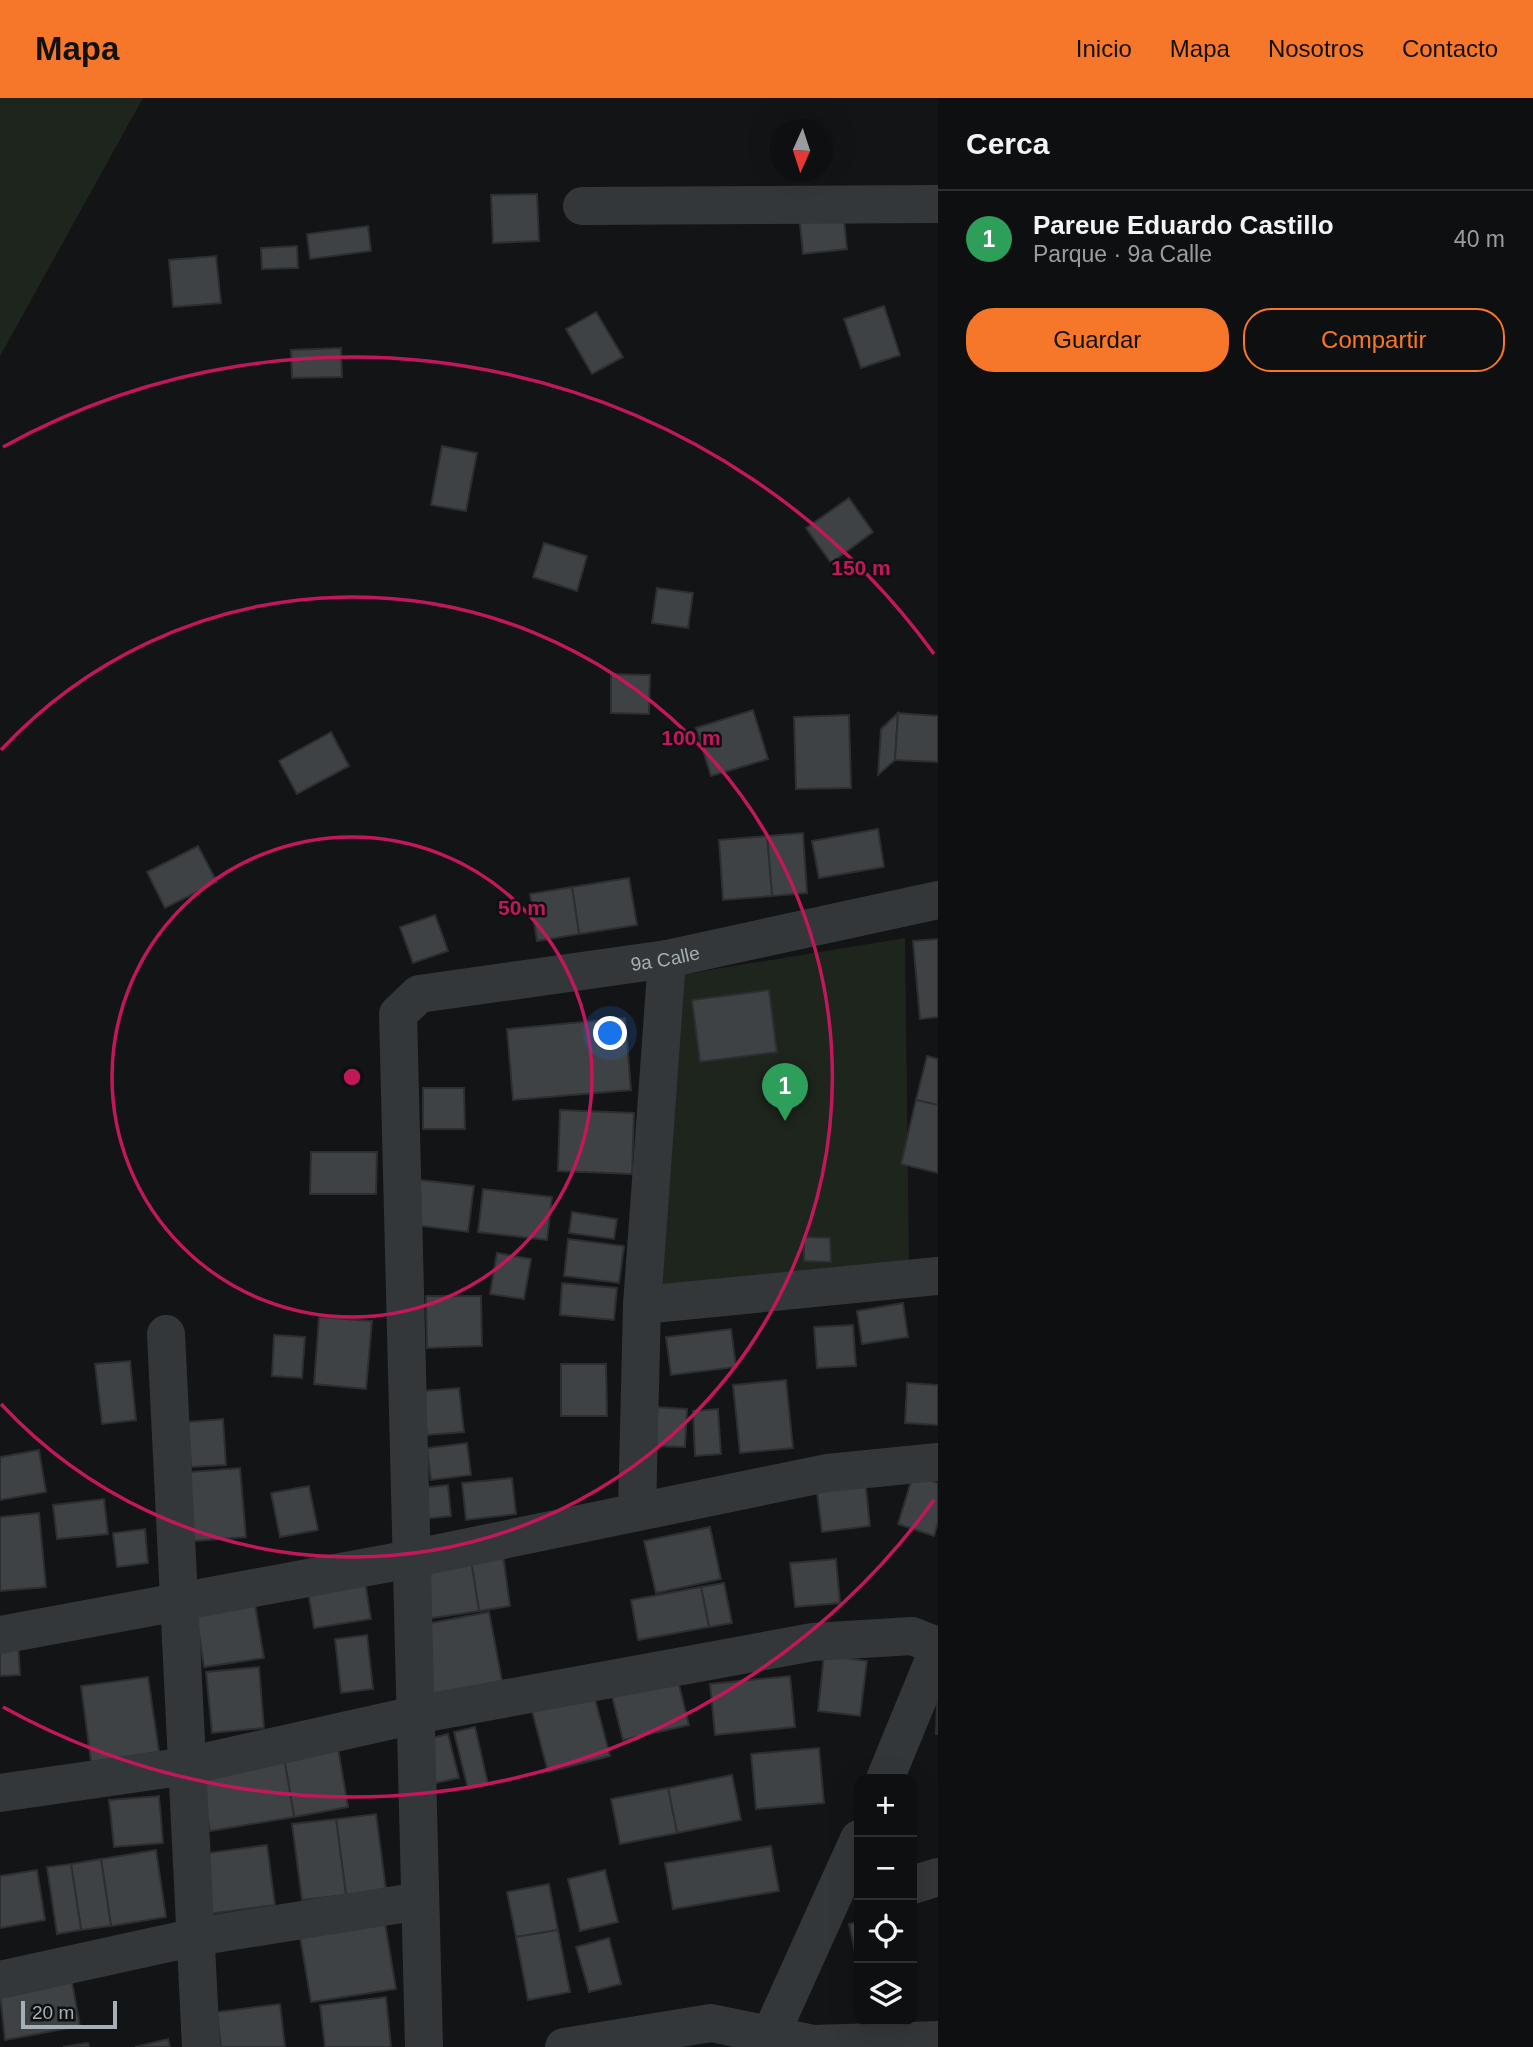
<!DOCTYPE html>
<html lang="es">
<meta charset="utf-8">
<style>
:root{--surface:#0e0f10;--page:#1c1d1e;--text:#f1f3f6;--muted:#9b9c9f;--line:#2e2f30;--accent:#f6772a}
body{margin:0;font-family:Helvetica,sans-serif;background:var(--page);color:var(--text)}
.controls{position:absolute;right:21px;bottom:21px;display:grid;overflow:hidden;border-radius:14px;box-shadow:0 7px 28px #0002}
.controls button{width:63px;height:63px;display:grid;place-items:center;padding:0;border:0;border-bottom:2px solid var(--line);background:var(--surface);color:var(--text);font:35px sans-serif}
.compass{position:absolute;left:770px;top:21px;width:63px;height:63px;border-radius:50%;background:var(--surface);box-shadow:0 7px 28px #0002;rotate:183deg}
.scale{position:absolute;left:21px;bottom:18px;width:96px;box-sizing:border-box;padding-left:7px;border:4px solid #a4afb6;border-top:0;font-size:19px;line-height:24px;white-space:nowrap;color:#a4afb6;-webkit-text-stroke:5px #0e0f10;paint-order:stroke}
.you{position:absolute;left:611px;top:936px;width:24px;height:24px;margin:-18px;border:5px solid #fff;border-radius:50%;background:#1a73e8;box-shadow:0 0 0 10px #1a73e833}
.badge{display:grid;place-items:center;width:46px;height:46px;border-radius:50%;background:var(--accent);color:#fff;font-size:23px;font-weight:700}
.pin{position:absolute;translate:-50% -58px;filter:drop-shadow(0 2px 4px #0008)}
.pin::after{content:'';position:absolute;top:37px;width:24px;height:21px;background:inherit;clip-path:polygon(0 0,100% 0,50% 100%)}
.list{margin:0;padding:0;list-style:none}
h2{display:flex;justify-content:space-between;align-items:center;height:91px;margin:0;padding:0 28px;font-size:30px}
h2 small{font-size:23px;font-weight:400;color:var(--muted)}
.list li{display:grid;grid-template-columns:46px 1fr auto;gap:21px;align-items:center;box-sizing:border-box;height:98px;padding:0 28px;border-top:2px solid var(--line)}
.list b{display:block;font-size:26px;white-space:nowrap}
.list p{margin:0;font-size:23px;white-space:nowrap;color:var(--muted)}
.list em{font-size:23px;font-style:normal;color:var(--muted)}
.actions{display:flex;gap:14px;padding:21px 28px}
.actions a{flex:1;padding:16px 0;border:2px solid var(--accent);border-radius:28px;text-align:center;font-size:24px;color:var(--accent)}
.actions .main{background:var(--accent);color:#111}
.icon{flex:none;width:38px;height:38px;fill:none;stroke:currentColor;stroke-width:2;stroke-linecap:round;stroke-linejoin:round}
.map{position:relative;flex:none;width:938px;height:1949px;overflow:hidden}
header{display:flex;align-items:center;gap:42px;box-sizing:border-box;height:98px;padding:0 35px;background:var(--accent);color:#111}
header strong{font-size:33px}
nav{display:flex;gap:38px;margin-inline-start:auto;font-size:24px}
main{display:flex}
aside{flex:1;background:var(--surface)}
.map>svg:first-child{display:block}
.green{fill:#1e251d}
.building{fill:#3f4245;stroke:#2d2e31;stroke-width:2}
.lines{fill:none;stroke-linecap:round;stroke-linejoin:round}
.minor{stroke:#34373a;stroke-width:38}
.ring{fill:none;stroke:#c2185b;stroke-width:3.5}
.labels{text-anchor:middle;stroke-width:5;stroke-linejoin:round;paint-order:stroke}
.street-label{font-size:19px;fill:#a4afb6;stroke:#0e0f10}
.centre{fill:#c2185b;stroke:#0e0f10;stroke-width:3.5}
.ring-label{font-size:21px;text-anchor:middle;font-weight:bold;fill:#c2185b;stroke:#0e0f10;stroke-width:5;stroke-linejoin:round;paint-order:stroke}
</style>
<header>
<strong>Mapa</strong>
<nav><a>Inicio</a><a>Mapa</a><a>Nosotros</a><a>Contacto</a></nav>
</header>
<main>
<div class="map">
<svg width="938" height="1949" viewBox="0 0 938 1949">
<rect width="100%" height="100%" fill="#131415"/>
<g class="green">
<polygon points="0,0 143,0 0,258"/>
<polygon points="905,840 909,1168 652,1194 673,878"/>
</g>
<g class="building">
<polygon points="537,96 539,143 493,145 491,97"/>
<polygon points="843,112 847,151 803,156 799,116"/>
<polygon points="368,128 371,153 310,161 307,136"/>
<polygon points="297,148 298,170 262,171 261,150"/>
<polygon points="216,158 221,205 173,209 169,162"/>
<polygon points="884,208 900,257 861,270 844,221"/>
<polygon points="596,214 623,259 592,276 566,231"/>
<polygon points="341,250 342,279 292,280 291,252"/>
<polygon points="442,348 477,355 466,413 431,407"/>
<polygon points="849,400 873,434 831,465 806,430"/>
<polygon points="544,445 587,458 577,493 533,479"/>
<polygon points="657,490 693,495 688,530 652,525"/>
<polygon points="611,576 650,577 649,616 611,615"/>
<polygon points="753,612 768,661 711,678 696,630"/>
<polygon points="898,615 895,662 878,677 881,631"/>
<polygon points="898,615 938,618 938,664 895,662"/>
<polygon points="849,617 851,690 796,691 794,619"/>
<polygon points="331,634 349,668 297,696 279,663"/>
<polygon points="878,731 884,769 819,780 812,743"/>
<polygon points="803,735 807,795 772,798 767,738"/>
<polygon points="767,738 772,798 723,802 719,742"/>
<polygon points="198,748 217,784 165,810 147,774"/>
<polygon points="629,780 637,827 579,836 572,789"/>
<polygon points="572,789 579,836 537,843 530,796"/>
<polygon points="435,817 448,853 413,865 400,829"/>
<polygon points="938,841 938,919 920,921 913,843"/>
<polygon points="769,892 777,954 700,964 692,902"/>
<polygon points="625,920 631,992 513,1002 507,931"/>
<polygon points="927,958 938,961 938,1007 916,1002"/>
<polygon points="423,990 464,990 465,1031 423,1031"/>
<polygon points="916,1002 938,1007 938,1075 901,1066"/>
<polygon points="560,1012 634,1015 632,1076 558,1073"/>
<polygon points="311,1054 377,1054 376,1096 310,1096"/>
<polygon points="420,1082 474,1088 468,1134 414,1127"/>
<polygon points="483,1091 552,1099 547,1142 478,1134"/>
<polygon points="572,1114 617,1121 614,1141 569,1135"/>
<polygon points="804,1139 830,1140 831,1164 804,1163"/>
<polygon points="568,1141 624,1148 619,1185 564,1178"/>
<polygon points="497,1155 531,1161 524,1201 490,1196"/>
<polygon points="562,1185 617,1190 614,1222 560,1217"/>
<polygon points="426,1198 481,1198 482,1248 427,1250"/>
<polygon points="903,1205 908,1239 862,1246 857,1213"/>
<polygon points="319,1219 372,1223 366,1291 314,1286"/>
<polygon points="853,1227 856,1268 817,1270 814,1229"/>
<polygon points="731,1231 736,1269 671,1277 666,1239"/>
<polygon points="274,1237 305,1239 302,1280 272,1278"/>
<polygon points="130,1263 136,1322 102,1326 95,1266"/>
<polygon points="561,1266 606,1266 607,1318 561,1318"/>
<polygon points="786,1282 793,1350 740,1355 733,1287"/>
<polygon points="907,1285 938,1287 938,1327 905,1325"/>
<polygon points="459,1290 464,1334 427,1337 422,1293"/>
<polygon points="654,1309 687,1311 685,1349 652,1348"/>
<polygon points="718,1311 721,1356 695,1358 693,1313"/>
<polygon points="223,1321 226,1367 191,1369 188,1324"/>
<polygon points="467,1345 471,1377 431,1382 427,1350"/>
<polygon points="39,1352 46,1394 0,1402 0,1359"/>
<polygon points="240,1370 246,1439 183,1444 178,1375"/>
<polygon points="913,1377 938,1385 938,1424 934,1438 898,1426"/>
<polygon points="512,1380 516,1416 466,1422 462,1385"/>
<polygon points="865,1381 870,1428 822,1434 816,1387"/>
<polygon points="448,1387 451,1418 412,1422 409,1391"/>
<polygon points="309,1388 318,1432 280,1439 271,1395"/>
<polygon points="104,1401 108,1436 57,1441 53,1407"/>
<polygon points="39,1415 46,1489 0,1493 0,1419"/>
<polygon points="710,1429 721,1481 656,1495 644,1443"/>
<polygon points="145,1431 148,1465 117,1469 113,1435"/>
<polygon points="503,1457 510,1508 479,1513 471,1462"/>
<polygon points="836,1461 840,1505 795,1509 790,1465"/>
<polygon points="471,1462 479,1513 419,1522 411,1471"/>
<polygon points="365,1483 371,1521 314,1530 308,1492"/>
<polygon points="724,1485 732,1525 709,1529 701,1489"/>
<polygon points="701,1489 709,1529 638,1542 631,1502"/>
<polygon points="254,1501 264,1560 204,1569 195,1510"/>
<polygon points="489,1514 503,1588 418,1605 404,1530"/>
<polygon points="367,1537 373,1591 341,1595 335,1541"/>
<polygon points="18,1542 20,1577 0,1578 0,1543"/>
<polygon points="824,1557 867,1563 860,1618 818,1613"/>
<polygon points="259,1569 264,1630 212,1635 206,1574"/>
<polygon points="790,1578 795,1629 715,1637 710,1586"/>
<polygon points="148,1579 159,1654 91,1664 81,1588"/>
<polygon points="678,1583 689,1627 623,1642 612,1598"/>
<polygon points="594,1597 610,1658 548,1674 532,1613"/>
<polygon points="937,1604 938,1604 938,1636 936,1636"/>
<polygon points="475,1629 488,1686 468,1691 454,1634"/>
<polygon points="448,1636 459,1680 417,1689 407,1646"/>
<polygon points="338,1650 348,1709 294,1719 284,1659"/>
<polygon points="819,1650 824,1705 756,1711 751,1656"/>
<polygon points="284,1659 294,1719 210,1733 199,1673"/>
<polygon points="732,1677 741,1722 677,1735 668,1690"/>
<polygon points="668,1690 677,1735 620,1746 611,1701"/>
<polygon points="159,1698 163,1745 114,1749 109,1702"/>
<polygon points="376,1716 386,1792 346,1797 336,1721"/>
<polygon points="336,1721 346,1797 302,1802 292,1726"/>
<polygon points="267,1747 275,1807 201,1817 193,1757"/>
<polygon points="771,1748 779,1793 673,1811 665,1765"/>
<polygon points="156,1752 166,1819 111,1828 101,1761"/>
<polygon points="101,1761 111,1828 81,1832 71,1766"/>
<polygon points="71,1766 81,1832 57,1836 47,1769"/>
<polygon points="37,1772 45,1822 0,1830 0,1778"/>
<polygon points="605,1772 618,1824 580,1833 568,1781"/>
<polygon points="549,1786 558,1832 516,1839 507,1794"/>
<polygon points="384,1819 396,1891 311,1904 299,1833"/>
<polygon points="859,1824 859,1872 849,1826"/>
<polygon points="558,1832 570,1894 528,1902 516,1839"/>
<polygon points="609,1840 621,1886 589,1894 576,1849"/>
<polygon points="72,1884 80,1928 5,1942 0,1897"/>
<polygon points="386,1899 391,1949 325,1949 320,1907"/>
<polygon points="280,1906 285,1949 221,1949 217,1914"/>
<polygon points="168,1941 170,1949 135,1949"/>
<polygon points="88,1945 89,1949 63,1949"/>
</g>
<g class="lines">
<g class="minor">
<polyline points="582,108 938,106"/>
<polyline points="642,1207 938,1178"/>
<polyline points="166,1236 201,1949"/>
<polyline points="637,1413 642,1207 667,861"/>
<polyline points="0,1537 411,1461 827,1375 938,1364"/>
<polyline points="885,1681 938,1552"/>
<polyline points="0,1695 187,1668 415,1617 813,1544 912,1538 938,1548"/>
<polyline points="912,1787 938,1779"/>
<polyline points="0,1882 196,1839 420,1803"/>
<path id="s1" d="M424,1949L398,916L419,896L667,861L938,802"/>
<polyline points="564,1949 711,1925 814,1946 938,1942"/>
<polyline points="765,1949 859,1741"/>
</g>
</g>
<g class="ring">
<circle cx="352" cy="979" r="240"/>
<path d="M1 652A480 480 0 1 1 1 1306"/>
<path d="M934 1402A720 720 0 0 1 3 1609M3 349A720 720 0 0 1 934 556"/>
</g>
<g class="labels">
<g class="street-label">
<text dy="7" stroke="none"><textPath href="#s1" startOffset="1311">9a Calle</textPath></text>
</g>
</g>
<circle cx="352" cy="979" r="10" class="centre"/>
<g class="ring-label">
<text x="861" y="477">150 m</text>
<text x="691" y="647">100 m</text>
<text x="522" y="817">50 m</text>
</g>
</svg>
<div class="controls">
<button>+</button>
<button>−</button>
<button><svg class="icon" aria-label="locate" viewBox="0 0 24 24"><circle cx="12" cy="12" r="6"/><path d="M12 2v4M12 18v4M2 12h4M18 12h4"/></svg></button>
<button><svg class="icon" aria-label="layers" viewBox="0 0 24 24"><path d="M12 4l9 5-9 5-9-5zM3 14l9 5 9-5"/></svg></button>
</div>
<svg class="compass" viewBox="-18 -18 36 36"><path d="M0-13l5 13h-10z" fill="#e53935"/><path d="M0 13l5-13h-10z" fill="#9b9c9f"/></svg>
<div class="scale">20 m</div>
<div class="you"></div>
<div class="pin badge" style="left:785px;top:1023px;background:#2e9e5b">1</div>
</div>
<aside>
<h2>Cerca<small></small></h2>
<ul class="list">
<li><span class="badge" style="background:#2e9e5b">1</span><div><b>Pareue Eduardo Castillo</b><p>Parque · 9a Calle</p></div><em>40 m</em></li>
</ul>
<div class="actions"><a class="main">Guardar</a><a>Compartir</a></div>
</aside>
</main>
